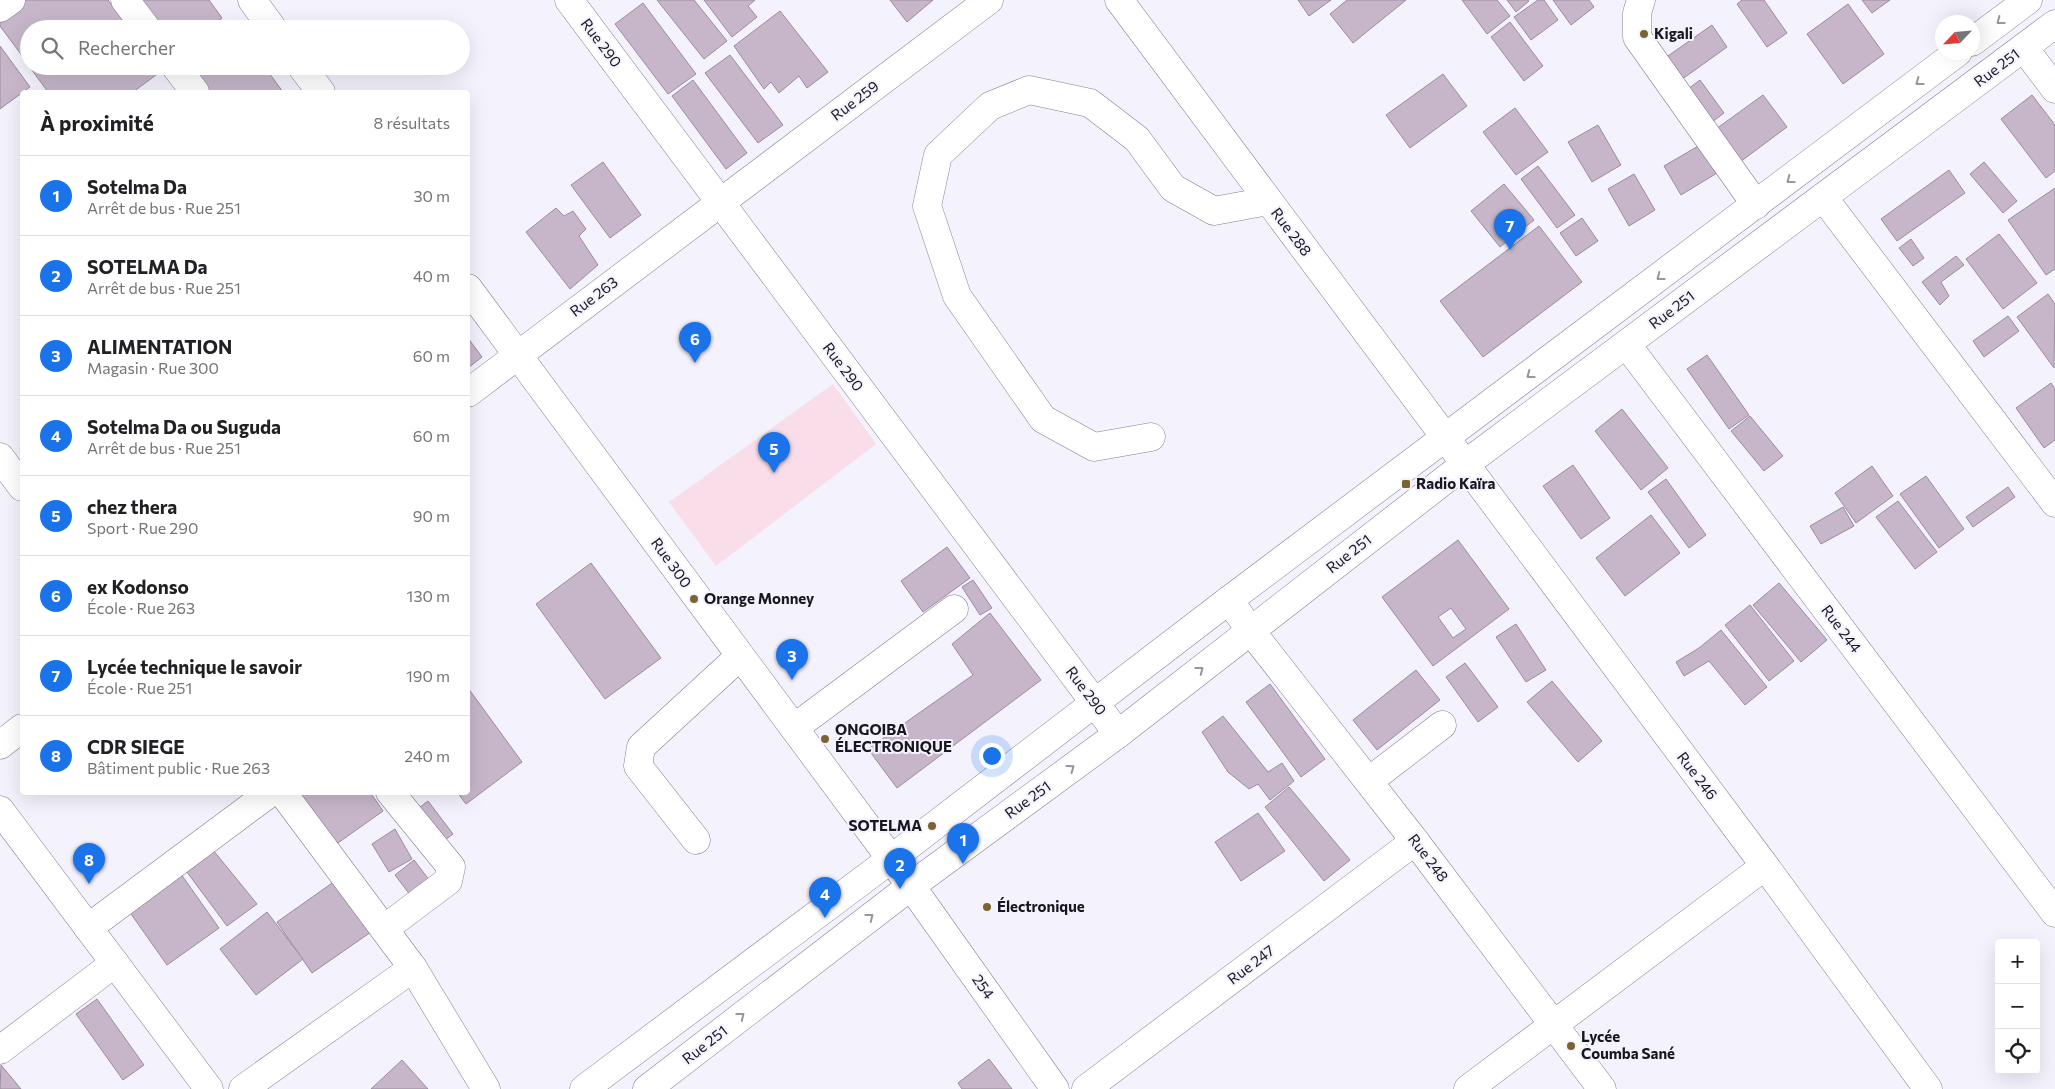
<!DOCTYPE html>
<html lang="fr">
<meta charset="utf-8">
<style>
:root{--surface:#fff;--page:#f2f2f2;--text:#202124;--muted:#757577;--line:#e0e0e0;--accent:#1a73e8}
body{margin:0;font-family:Commissioner,sans-serif;background:var(--page);color:var(--text)}
.controls{position:absolute;right:15px;bottom:15px;display:grid;overflow:hidden;border-radius:5px;box-shadow:0 5px 20px #0002}
.controls button{width:45px;height:45px;display:grid;place-items:center;padding:0;border:0;border-bottom:1px solid var(--line);background:var(--surface);color:var(--text);font:25px sans-serif}
.compass{position:absolute;left:1935px;top:15px;width:45px;height:45px;border-radius:50%;background:var(--surface);box-shadow:0 5px 20px #0002;rotate:244deg}
.you{position:absolute;left:991px;top:755px;width:18px;height:18px;margin:-12px;border:4px solid #fff;border-radius:50%;background:#1a73e8;box-shadow:0 0 0 8px #1a73e833}
.badge{display:grid;place-items:center;width:32px;height:32px;border-radius:50%;background:var(--accent);color:#fff;font-size:16px;font-weight:700}
.pin{position:absolute;translate:-50% -41px;filter:drop-shadow(0 1px 2px #0008)}
.pin::after{content:'';position:absolute;top:26px;width:18px;height:15px;background:inherit;clip-path:polygon(0 0,100% 0,50% 100%)}
.list{margin:0;padding:0;list-style:none}
h2{display:flex;justify-content:space-between;align-items:center;height:65px;margin:0;padding:0 20px;font-size:21px}
h2 small{font-size:16px;font-weight:400;color:var(--muted)}
.list li{display:grid;grid-template-columns:32px 1fr auto;gap:15px;align-items:center;box-sizing:border-box;height:80px;padding:0 20px;border-top:1px solid var(--line)}
.list b{display:block;font-size:19px;white-space:nowrap}
.list p{margin:0;font-size:16px;white-space:nowrap;color:var(--muted)}
.list em{font-size:16px;font-style:normal;color:var(--muted)}
.icon{flex:none;width:28px;height:28px;fill:none;stroke:currentColor;stroke-width:2;stroke-linecap:round;stroke-linejoin:round}
.map{position:relative;flex:none;width:2055px;height:1089px;overflow:hidden}
.search{position:absolute;background:var(--surface);box-shadow:0 5px 20px #0002;left:20px;top:20px;width:450px;height:55px;display:flex;align-items:center;gap:12px;box-sizing:border-box;padding:0 18px;border-radius:28px;color:var(--muted);font-size:19px}
.panel{position:absolute;background:var(--surface);box-shadow:0 5px 20px #0002;left:20px;top:90px;width:450px;height:705px;border-radius:5px}
.map>svg:first-child{display:block}
.green{fill:#f9dee9}
.building{fill:#c7b6ca;stroke:#9b8b9f;fill-rule:evenodd}
.lines{fill:none;stroke-linecap:round;stroke-linejoin:round}
.minor-casing{stroke:#828097;stroke-width:29}
.major-casing{stroke:#828097;stroke-width:29}
.minor{stroke:#fff;stroke-width:28}
.major{stroke:#fff;stroke-width:28}
.oneway{stroke:#97979b}
.poi-dot{fill:#7a6434;stroke:#f3f2fd;stroke-width:2}
.labels{text-anchor:middle;stroke-width:4;stroke-linejoin:round;paint-order:stroke}
.poi-label{font-size:15px;font-weight:bold;fill:#181720;stroke:#f3f2fd;text-anchor:start}
.street-label{font-size:15px;fill:#181720;stroke:#f3f2fd}
</style>
<div class="map">
<svg width="2055" height="1089" viewBox="0 0 2055 1089">
<rect width="100%" height="100%" fill="#f3f2fd"/>
<polygon class="green" points="833,384 876,444 716,566 669,502"/>
<g class="building">
<polygon points="25,0 108,0 129,29 29,29 29,65 0,26 0,18"/>
<polygon points="139,0 209,0 222,18 206,29 159,29"/>
<polygon points="657,0 694,0 727,41 704,59"/>
<polygon points="704,0 755,0 748,6 757,17 732,37"/>
<polygon points="890,0 933,0 907,22"/>
<polygon points="1298,0 1331,0 1309,16"/>
<polygon points="1347,0 1406,0 1353,43 1330,14"/>
<polygon points="1462,0 1497,0 1510,16 1487,34"/>
<polygon points="1507,0 1527,0 1529,1 1516,12"/>
<polygon points="1538,0 1544,0 1558,20 1531,40 1514,17"/>
<polygon points="1553,0 1589,0 1594,7 1571,25"/>
<polygon points="1742,0 1764,0 1787,33 1767,47 1737,4"/>
<polygon points="1862,0 1890,0 1872,13"/>
<polygon points="643,3 696,74 668,94 615,24"/>
<polygon points="1848,4 1884,54 1843,84 1807,34"/>
<polygon points="780,11 828,72 807,88 799,76 779,93 771,82 764,89 734,46"/>
<polygon points="1510,22 1543,66 1524,81 1491,37"/>
<polygon points="1712,25 1727,47 1681,80 1665,58"/>
<polygon points="0,46 30,87 0,109"/>
<polygon points="730,55 783,125 758,143 705,73"/>
<polygon points="29,66 156,66 160,72 133,92 48,92"/>
<polygon points="191,66 264,66 283,92 205,92"/>
<polygon points="1443,74 1467,106 1410,148 1386,115"/>
<polygon points="693,80 747,153 726,169 672,96"/>
<polygon points="1700,80 1724,113 1712,122 1688,89"/>
<polygon points="1763,95 1787,127 1740,162 1716,129"/>
<polygon points="2032,95 2055,125 2055,171 2046,178 2001,119"/>
<polygon points="1515,108 1548,152 1516,175 1483,132"/>
<polygon points="1598,125 1621,165 1592,182 1568,142"/>
<polygon points="1700,145 1717,173 1681,195 1664,166"/>
<polygon points="603,162 641,215 610,238 571,185"/>
<polygon points="1984,162 2017,201 2003,213 1970,174"/>
<polygon points="1538,166 1575,215 1557,228 1521,179"/>
<polygon points="1949,170 1965,193 1897,241 1881,219"/>
<polygon points="1634,174 1655,210 1629,226 1608,189"/>
<polygon points="1504,184 1534,220 1500,247 1471,211"/>
<polygon points="2055,188 2055,269 2046,275 2008,220"/>
<polygon points="556,208 564,216 573,211 586,229 579,236 598,265 570,289 526,232"/>
<polygon points="1582,218 1598,241 1576,256 1560,233"/>
<polygon points="1539,226 1582,282 1483,357 1440,301"/>
<polygon points="1999,234 2037,283 2003,309 1966,259"/>
<polygon points="1911,239 1924,258 1913,266 1899,248"/>
<polygon points="1956,256 1964,265 1941,282 1949,296 1940,305 1922,282"/>
<polygon points="2048,294 2055,304 2054,368 2017,317"/>
<polygon points="2008,316 2019,331 1984,357 1973,341"/>
<polygon points="468,338 482,357 468,368"/>
<polygon points="1707,355 1749,415 1729,429 1687,369"/>
<polygon points="2051,383 2055,389 2055,440 2044,448 2016,408"/>
<polygon points="1622,409 1668,468 1641,490 1595,431"/>
<polygon points="1750,416 1783,456 1764,471 1731,431"/>
<polygon points="1573,465 1610,518 1581,539 1543,486"/>
<polygon points="1872,466 1893,496 1856,523 1835,493"/>
<polygon points="1926,476 1964,529 1939,548 1900,494"/>
<polygon points="1666,479 1706,535 1689,548 1648,492"/>
<polygon points="2008,487 2015,497 1973,527 1966,517"/>
<polygon points="1898,501 1937,552 1915,569 1876,517"/>
<polygon points="1843,507 1854,526 1821,544 1810,526"/>
<polygon points="1651,515 1680,553 1625,596 1596,558"/>
<path d="M1458,540L1509,609L1433,666L1382,597ZM1451,608L1466,629L1453,638L1438,617Z"/>
<polygon points="947,547 970,578 923,612 901,581"/>
<polygon points="591,563 661,658 605,699 536,604"/>
<polygon points="973,580 992,608 980,615 962,587"/>
<polygon points="1779,583 1827,640 1801,662 1753,605"/>
<polygon points="1750,605 1794,661 1769,681 1725,625"/>
<polygon points="990,613 1041,680 897,788 868,749 973,675 952,644"/>
<polygon points="1516,624 1546,670 1526,682 1496,637"/>
<polygon points="1721,630 1767,687 1745,705 1709,661 1684,676 1676,662 1699,648"/>
<polygon points="1465,663 1498,707 1478,722 1446,677"/>
<polygon points="1416,670 1440,700 1377,750 1353,720"/>
<polygon points="1552,681 1602,741 1578,762 1527,702"/>
<polygon points="1270,684 1325,759 1301,777 1246,702"/>
<polygon points="468,688 522,762 466,804 457,792 468,792"/>
<polygon points="1223,716 1268,772 1282,763 1294,781 1270,800 1258,784 1249,789 1228,772 1202,732"/>
<polygon points="1289,787 1350,860 1324,881 1265,807"/>
<polygon points="302,792 370,792 383,811 335,845 299,795"/>
<polygon points="428,801 453,834 441,843 416,810"/>
<polygon points="1258,813 1285,851 1241,881 1215,842"/>
<polygon points="395,829 412,859 389,872 372,844"/>
<polygon points="209,845 257,904 227,926 181,864"/>
<polygon points="414,860 433,885 414,900 395,875"/>
<polygon points="176,867 219,928 167,965 124,904"/>
<polygon points="335,881 371,932 312,973 277,922"/>
<polygon points="267,912 303,959 256,995 220,949"/>
<polygon points="97,999 144,1065 123,1080 76,1014"/>
<polygon points="989,1059 1012,1089 962,1089 958,1083"/>
<polygon points="402,1060 428,1089 371,1089"/>
<polygon points="1,1065 21,1089 0,1089"/>
</g>
<g class="lines">
<g class="minor-casing">
<g id="minor">
<polyline points="125,0 147,29"/>
<polyline points="252,0 273,29"/>
<polyline points="569,0 1118,734"/>
<polyline points="1119,0 1765,866 1928,1089"/>
<polyline points="1641,0 1637,13 1637,37 1756,205"/>
<polyline points="0,8 11,0"/>
<polyline points="2024,48 2055,89"/>
<polyline points="175,66 195,92"/>
<polyline points="301,66 321,92"/>
<polyline points="1823,197 2055,503"/>
<polyline points="468,288 911,886"/>
<polyline points="1627,345 2055,913"/>
<polyline points="468,393 989,0"/>
<polyline points="1151,437 1094,447 1043,419 957,296 927,206 938,155 990,106 1029,90 1090,103 1137,139 1173,188 1214,211 1268,201"/>
<polyline points="0,457 22,487"/>
<polyline points="1229,600 1250,630 1415,841 1602,1089"/>
<polyline points="794,728 954,609"/>
<polyline points="0,745 22,728"/>
<polyline points="1369,781 1442,725"/>
<polyline points="282,792 413,968 486,1089"/>
<polyline points="0,810 209,1089"/>
<polyline points="696,840 638,766 641,747 740,656"/>
<polyline points="88,928 271,792"/>
<polyline points="384,929 448,881 451,867 390,792"/>
<polyline points="0,1050 115,963"/>
<polyline points="243,1089 413,968"/>
<polyline points="1086,1089 1415,841"/>
<polyline points="1468,1089 1765,866"/>
</g>
</g>
<g class="major-casing">
<g id="major">
<polyline points="1972,42 2028,0"/>
<polyline points="911,886 1055,1089"/>
<polyline points="584,1089 891,859 1229,600 1958,52"/>
<polyline points="647,1089 911,886 1118,734 1464,465 2055,24"/>
</g>
</g>
<use href="#minor" class="minor"/>
<use href="#major" class="major"/>
</g>
<defs><path id="oneway-chevron" d="M-2-3.5L2.5 0L-2 3.5" fill="none" stroke-width="1.6" stroke-linecap="round" stroke-linejoin="round" transform="scale(1.25)"/></defs>
<g class="oneway">
<use href="#oneway-chevron" transform="translate(2000 21) rotate(143)"/>
<use href="#oneway-chevron" transform="translate(1919 82) rotate(143)"/>
<use href="#oneway-chevron" transform="translate(1790 180) rotate(143)"/>
<use href="#oneway-chevron" transform="translate(1660 277) rotate(143)"/>
<use href="#oneway-chevron" transform="translate(1530 375) rotate(143)"/>
<use href="#oneway-chevron" transform="translate(1200 670) rotate(-38)"/>
<use href="#oneway-chevron" transform="translate(1071 768) rotate(-36)"/>
<use href="#oneway-chevron" transform="translate(870 917) rotate(-38)"/>
<use href="#oneway-chevron" transform="translate(741 1016) rotate(-38)"/>
</g>
<g class="poi-dot">
<circle cx="1644" cy="34" r="5"/>
<rect x="1401" y="479" width="10" height="10" rx="2.5"/>
<circle cx="694" cy="599" r="5"/>
<circle cx="825" cy="739" r="5"/>
<circle cx="932" cy="826" r="5"/>
<circle cx="987" cy="907" r="5"/>
<circle cx="1571" cy="1046" r="5"/>
</g>
<g class="labels">
<g class="poi-label">
<text x="1654" y="39">Kigali</text>
<text x="1416" y="489">Radio Kaïra</text>
<text x="704" y="604">Orange Monney</text>
<text x="835" y="735">ONGOIBA<tspan x="835" dy="17">ÉLECTRONIQUE</tspan></text>
<text x="922" y="831" text-anchor="end">SOTELMA</text>
<text x="997" y="912">Électronique</text>
<text x="1581" y="1042">Lycée<tspan x="1581" dy="17">Coumba Sané</tspan></text>
</g>
<g class="street-label">
<text transform="translate(601 43) rotate(53)" y="5">Rue 290</text>
<text transform="translate(1997 68) rotate(-37)" y="5">Rue 251</text>
<text transform="translate(855 101) rotate(-37)" y="5">Rue 259</text>
<text transform="translate(1291 232) rotate(53)" y="5">Rue 288</text>
<text transform="translate(594 297) rotate(-37)" y="5">Rue 263</text>
<text transform="translate(1672 310) rotate(-37)" y="5">Rue 251</text>
<text transform="translate(843 367) rotate(53)" y="5">Rue 290</text>
<text transform="translate(1349 554) rotate(-38)" y="5">Rue 251</text>
<text transform="translate(671 563) rotate(54)" y="5">Rue 300</text>
<text transform="translate(1841 629) rotate(53)" y="5">Rue 244</text>
<text transform="translate(1086 691) rotate(53)" y="5">Rue 290</text>
<text transform="translate(1697 776) rotate(53)" y="5">Rue 246</text>
<text transform="translate(1028 800) rotate(-36)" y="5">Rue 251</text>
<text transform="translate(1428 858) rotate(53)" y="5">Rue 248</text>
<text transform="translate(1251 965) rotate(-37)" y="5">Rue 247</text>
<text transform="translate(983 987) rotate(55)" y="5">254</text>
<text transform="translate(705 1045) rotate(-38)" y="5">Rue 251</text>
</g>
</g>
</svg>
<div class="controls">
<button>+</button>
<button>−</button>
<button><svg class="icon" aria-label="locate" viewBox="0 0 24 24"><circle cx="12" cy="12" r="6"/><path d="M12 2v4M12 18v4M2 12h4M18 12h4"/></svg></button>
</div>
<svg class="compass" viewBox="-18 -18 36 36"><path d="M0-13l5 13h-10z" fill="#e53935"/><path d="M0 13l5-13h-10z" fill="#757577"/></svg>
<div class="you"></div>
<div class="pin badge" style="left:963px;top:864px">1</div>
<div class="pin badge" style="left:900px;top:889px">2</div>
<div class="pin badge" style="left:792px;top:680px">3</div>
<div class="pin badge" style="left:825px;top:918px">4</div>
<div class="pin badge" style="left:774px;top:473px">5</div>
<div class="pin badge" style="left:695px;top:363px">6</div>
<div class="pin badge" style="left:1510px;top:250px">7</div>
<div class="pin badge" style="left:89px;top:884px">8</div>
<div class="search"><svg class="icon" aria-label="search" viewBox="0 0 24 24"><circle cx="10" cy="10" r="6"/><path d="M15 15l6 6"/></svg>Rechercher</div>
<section class="panel">
<h2>À proximité<small>8 résultats</small></h2>
<ul class="list">
<li><span class="badge">1</span><div><b>Sotelma Da</b><p>Arrêt de bus · Rue 251</p></div><em>30 m</em></li>
<li><span class="badge">2</span><div><b>SOTELMA Da</b><p>Arrêt de bus · Rue 251</p></div><em>40 m</em></li>
<li><span class="badge">3</span><div><b>ALIMENTATION</b><p>Magasin · Rue 300</p></div><em>60 m</em></li>
<li><span class="badge">4</span><div><b>Sotelma Da ou Suguda</b><p>Arrêt de bus · Rue 251</p></div><em>60 m</em></li>
<li><span class="badge">5</span><div><b>chez thera</b><p>Sport · Rue 290</p></div><em>90 m</em></li>
<li><span class="badge">6</span><div><b>ex Kodonso</b><p>École · Rue 263</p></div><em>130 m</em></li>
<li><span class="badge">7</span><div><b>Lycée technique le savoir</b><p>École · Rue 251</p></div><em>190 m</em></li>
<li><span class="badge">8</span><div><b>CDR SIEGE</b><p>Bâtiment public · Rue 263</p></div><em>240 m</em></li>
</ul>
</section>
</div>
